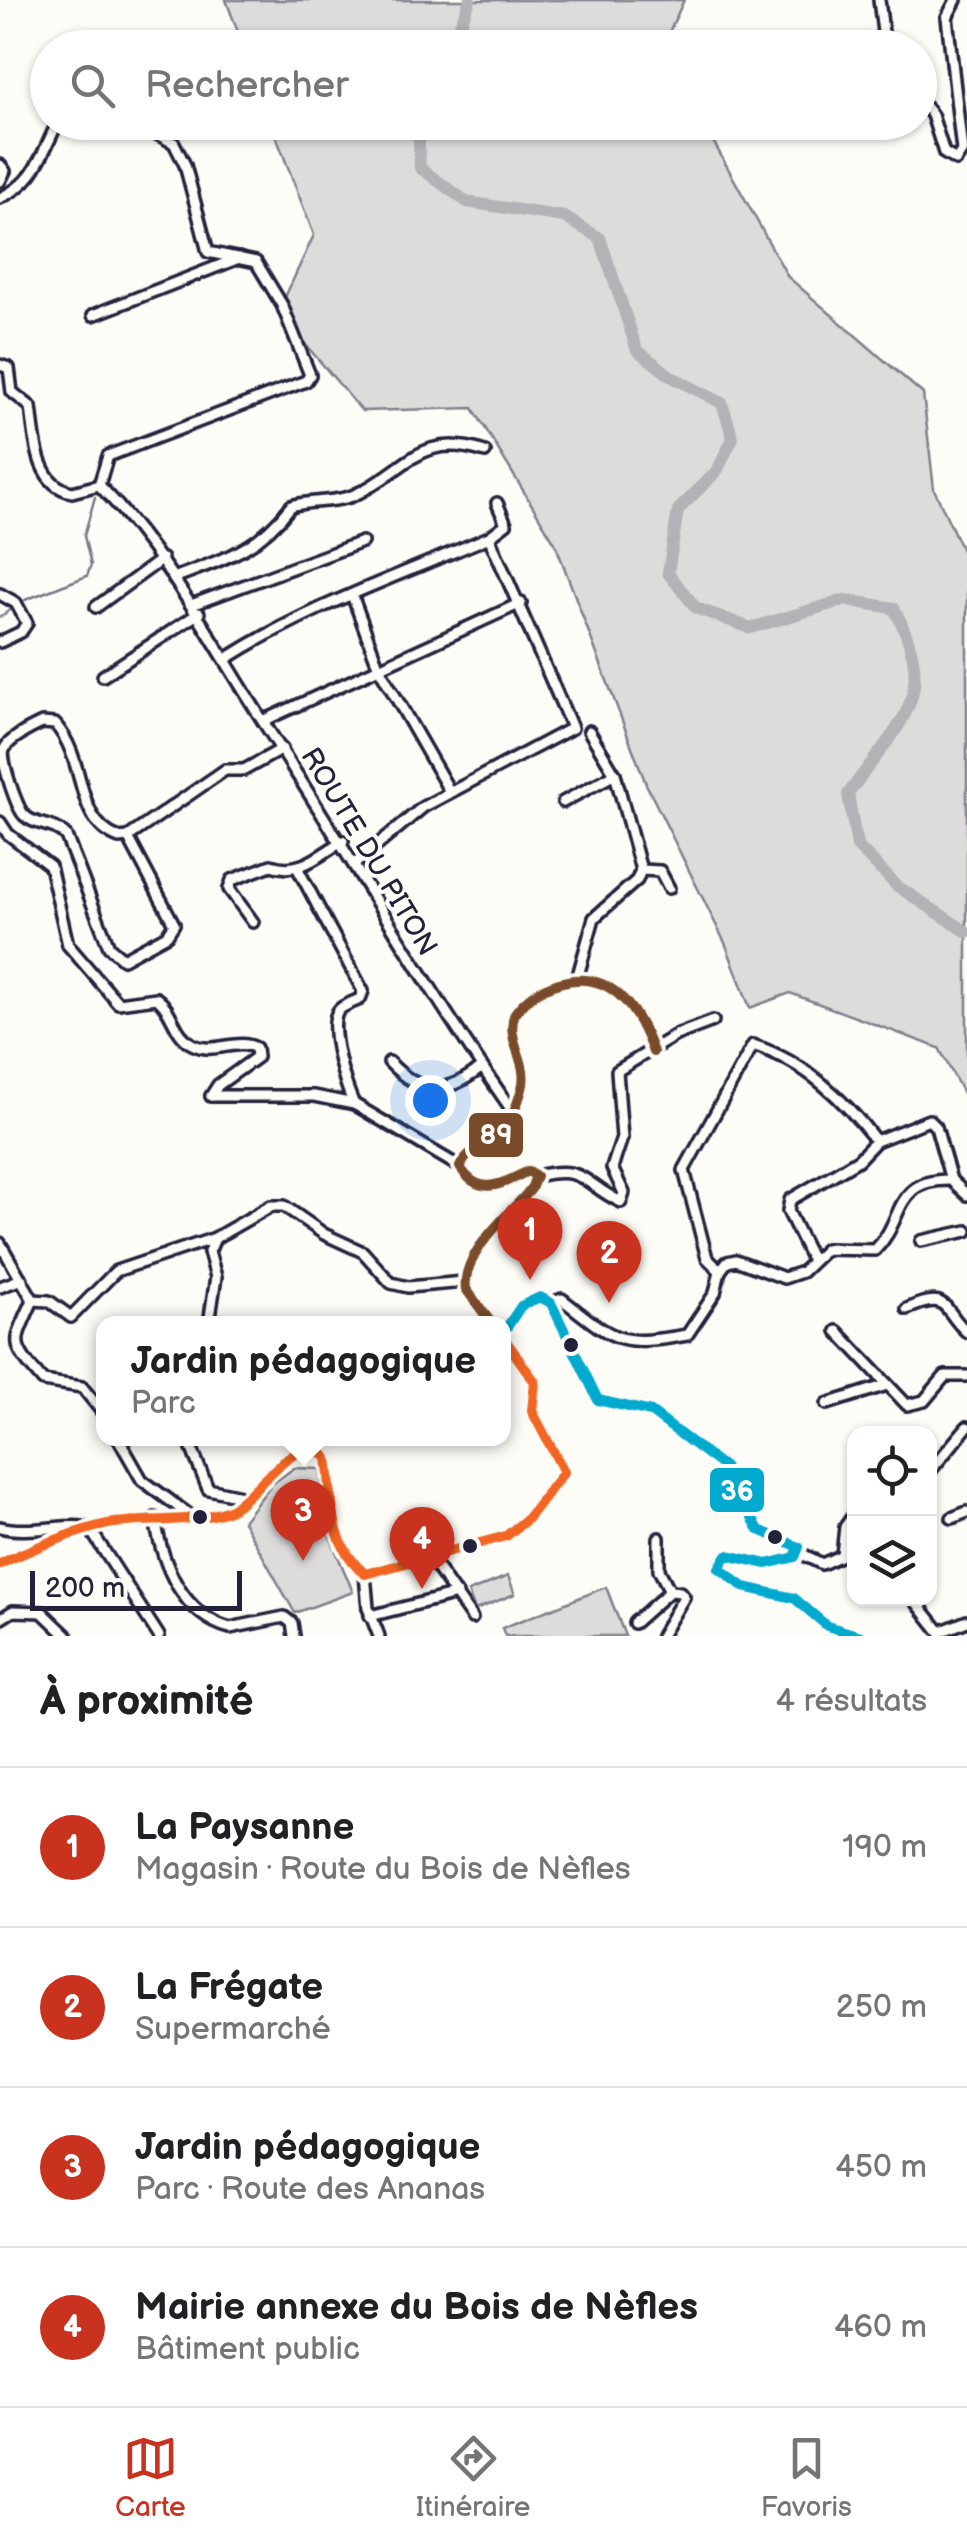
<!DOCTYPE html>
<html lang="fr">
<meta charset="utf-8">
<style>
:root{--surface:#fff;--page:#f2f2f2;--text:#202124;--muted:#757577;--line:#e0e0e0;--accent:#c8321e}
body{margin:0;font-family:"Balsamiq Sans",sans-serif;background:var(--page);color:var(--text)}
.controls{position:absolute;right:30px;bottom:30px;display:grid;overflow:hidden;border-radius:20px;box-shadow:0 2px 8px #0004}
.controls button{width:90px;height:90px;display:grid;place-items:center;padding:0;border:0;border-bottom:2px solid var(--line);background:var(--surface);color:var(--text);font:50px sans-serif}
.scale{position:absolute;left:30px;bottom:25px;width:212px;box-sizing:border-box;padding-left:10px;border:5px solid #22223b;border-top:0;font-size:28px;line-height:35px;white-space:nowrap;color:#22223b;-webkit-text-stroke:8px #fdfcf7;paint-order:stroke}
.you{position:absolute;left:430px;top:1100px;width:35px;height:35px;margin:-25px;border:8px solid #fff;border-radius:50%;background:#1a73e8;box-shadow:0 0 0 15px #1a73e833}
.badge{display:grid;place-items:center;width:65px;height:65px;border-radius:50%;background:var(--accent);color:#fff;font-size:32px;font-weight:700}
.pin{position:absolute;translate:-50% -82px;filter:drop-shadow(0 2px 5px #0008)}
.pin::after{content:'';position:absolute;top:52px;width:35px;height:30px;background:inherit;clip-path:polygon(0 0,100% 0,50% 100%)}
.popup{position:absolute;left:96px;top:1316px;width:415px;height:130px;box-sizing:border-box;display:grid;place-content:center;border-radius:20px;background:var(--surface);filter:drop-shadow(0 2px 8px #0005);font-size:32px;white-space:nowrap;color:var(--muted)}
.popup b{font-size:38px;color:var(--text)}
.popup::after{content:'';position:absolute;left:50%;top:100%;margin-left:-20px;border:20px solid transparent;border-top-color:var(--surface)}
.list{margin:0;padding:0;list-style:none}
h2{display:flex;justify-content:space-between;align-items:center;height:130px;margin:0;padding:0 40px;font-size:42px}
h2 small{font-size:32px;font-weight:400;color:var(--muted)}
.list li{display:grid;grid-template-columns:65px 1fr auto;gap:30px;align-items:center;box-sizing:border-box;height:160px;padding:0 40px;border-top:2px solid var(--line)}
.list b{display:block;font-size:38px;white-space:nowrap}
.list p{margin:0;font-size:32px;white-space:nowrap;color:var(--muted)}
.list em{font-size:32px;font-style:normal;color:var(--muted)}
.icon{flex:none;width:55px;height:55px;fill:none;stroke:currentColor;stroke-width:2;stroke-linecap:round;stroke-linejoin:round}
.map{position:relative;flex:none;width:967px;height:1636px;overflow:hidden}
.search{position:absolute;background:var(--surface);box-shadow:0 2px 8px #0004;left:30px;right:30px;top:30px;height:110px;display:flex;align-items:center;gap:25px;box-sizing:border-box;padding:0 35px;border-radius:55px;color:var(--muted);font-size:38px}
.sheet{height:770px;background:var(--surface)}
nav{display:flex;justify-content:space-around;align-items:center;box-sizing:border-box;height:140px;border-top:2px solid var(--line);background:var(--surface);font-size:28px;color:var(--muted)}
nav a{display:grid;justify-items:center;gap:5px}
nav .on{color:var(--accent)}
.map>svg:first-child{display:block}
.green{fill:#dddcdb;stroke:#807f8b;stroke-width:2.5}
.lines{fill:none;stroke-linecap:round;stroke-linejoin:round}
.stream{stroke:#787885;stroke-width:2.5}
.river{stroke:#b2b2b7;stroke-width:12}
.street-casing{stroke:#22223b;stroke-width:16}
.street{stroke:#fdfcf7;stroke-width:9}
.bus-1-casing{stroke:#fdfcf7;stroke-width:18}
.bus-2-casing{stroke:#fdfcf7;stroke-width:18}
.bus-3-casing{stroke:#fdfcf7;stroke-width:18}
.bus-1{stroke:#f26522;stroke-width:10}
.bus-2{stroke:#00a9ce;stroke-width:10}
.bus-3{stroke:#7a4b2a;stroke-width:10}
.bus-dot{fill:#22223b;stroke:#fdfcf7;stroke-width:4}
.labels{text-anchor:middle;stroke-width:8;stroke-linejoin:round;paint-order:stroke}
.street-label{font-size:28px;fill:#22223b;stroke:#fdfcf7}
.line-badge{stroke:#fdfcf7;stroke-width:4}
.badge-label{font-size:28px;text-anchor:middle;font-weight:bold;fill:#fff}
</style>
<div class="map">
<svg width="967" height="1636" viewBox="0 0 967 1636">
<rect width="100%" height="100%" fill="#fdfcf7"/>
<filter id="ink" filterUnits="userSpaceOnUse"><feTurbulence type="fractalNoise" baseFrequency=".01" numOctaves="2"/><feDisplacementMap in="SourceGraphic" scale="20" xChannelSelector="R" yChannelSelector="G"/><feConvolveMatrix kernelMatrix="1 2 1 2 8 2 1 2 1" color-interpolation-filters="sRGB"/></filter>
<g filter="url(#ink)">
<g class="green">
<polygon points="226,0 684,0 662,47 244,48"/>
<polygon points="271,123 703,123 788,277 923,394 934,489 967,561 967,1101 939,1048 790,993 750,1008 726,945 646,784 555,543 473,408 362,411 278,312 314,235"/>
<polygon points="294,1468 320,1469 327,1530 353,1592 295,1613 243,1521 271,1485"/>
<polygon points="508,1576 515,1594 475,1610 468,1592"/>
<polygon points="606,1587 625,1636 505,1636 502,1628"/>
</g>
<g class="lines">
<g class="stream">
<polyline points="25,600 87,576 91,565 84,536 95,497"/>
<polyline points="0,617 11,609"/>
</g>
<g class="river">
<polyline points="451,48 470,0"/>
<path d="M418,122L420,168L467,202L564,217L600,238L637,350L672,377L722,403L733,438L717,471L678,510L668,573L696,608L750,628L845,600L894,608C941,698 900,721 848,794L857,846L897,886L967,932"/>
</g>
<g class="street-casing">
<g id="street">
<polyline points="879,0 885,48"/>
<polyline points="920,100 932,115 944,153 956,160 962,151 947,17 956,0"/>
<polyline points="0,165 5,171 0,181"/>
<path d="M0,198C36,182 41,155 58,122"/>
<polyline points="93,315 239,258"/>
<path d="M0,365L9,368L12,392L31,407C35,435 35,485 72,492L99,485"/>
<path d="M99,485C168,556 211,641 264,723C347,851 424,984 511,1109"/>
<polyline points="99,485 108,456 306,381 310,375 282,305 256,262 208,252 185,165 174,143 133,122"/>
<path d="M176,577C227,558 257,550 291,506C310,500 335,503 352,496C406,473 418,430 485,452"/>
<polyline points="0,594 16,603 27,623 21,632 0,642"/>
<polyline points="352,595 379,668 450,792"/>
<polyline points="194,604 362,542"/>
<polyline points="96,607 162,559"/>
<path d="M226,659C307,607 401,575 489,537L506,524L497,503"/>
<polyline points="103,676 199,613"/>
<polyline points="263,721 521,603"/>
<polyline points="563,802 615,774"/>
<path d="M0,822L8,834L50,866L68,945L118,1003L156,998C173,1009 173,1034 192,1044C214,1056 237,1037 256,1048L257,1057L218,1085L211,1096"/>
<path d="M128,837L174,924L167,935L123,959L109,947L66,836C53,822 37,827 25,816C17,810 0,758 4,750C9,738 32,728 42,723L55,724C88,761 73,821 119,838L128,837L225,770H244L282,749"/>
<polyline points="356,863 423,807 572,728 489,537"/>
<path d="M298,869L363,991L360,999C354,1002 343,1005 339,1010C326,1024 346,1089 354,1104L460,1167"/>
<polyline points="641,870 660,871 669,888"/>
<path d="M253,922L229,889L232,880L271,865C300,875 318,856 343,841"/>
<polyline points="577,979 594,918 637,880 641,870 615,774 589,731"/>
<path d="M389,1062C421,1096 447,1095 482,1067"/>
<polyline points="211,1096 314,1096 354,1104"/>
<path d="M536,1176C585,1164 583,1184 621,1202L624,1193L612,1168L622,1138L617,1071L676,1035L713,1021"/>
<polyline points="215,1238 271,1206 284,1206 324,1234 363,1252 391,1283 408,1287 464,1282"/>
<polyline points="921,1241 967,1231"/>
<polyline points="0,1243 33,1300"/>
<polyline points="812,1260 788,1211 790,1200 858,1160 876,1141 929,1120 936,1127 951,1180"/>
<path d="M720,1271L707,1258L684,1170L753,1045C805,1062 843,1098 876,1141"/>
<path d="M720,1271L727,1262L736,1260L784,1278L802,1272L826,1249L875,1250C906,1219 892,1179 951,1180L967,1195"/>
<polyline points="0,1287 22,1279"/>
<polyline points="33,1300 49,1301 71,1317 116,1271 215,1238 209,1252 216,1277 209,1324"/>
<path d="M33,1300C14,1344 8,1341 43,1381L82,1387L103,1413"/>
<path d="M551,1303L562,1299C615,1341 619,1347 687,1335L715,1293L720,1271"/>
<path d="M907,1309C951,1289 942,1311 967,1332"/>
<path d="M492,1324L466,1289C461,1253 510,1214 531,1189L536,1176L528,1171C502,1184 479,1198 460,1167C469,1147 493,1142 506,1125C513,1117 519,1099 522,1089C530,1061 504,1040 515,1013C527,997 540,989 559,983C611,968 637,1008 653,1052"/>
<polyline points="837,1331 907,1405 924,1401 945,1376 967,1376"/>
<polyline points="503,1333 521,1306 540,1297 551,1303 598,1400 651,1412 724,1467 759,1530 799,1547 795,1557 767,1564 727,1555 719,1568 744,1587 794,1598 827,1626 861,1636"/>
<polyline points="827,1404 887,1385"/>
<polyline points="118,1438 142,1480 188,1514"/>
<polyline points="188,1439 208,1489 246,1497"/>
<polyline points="930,1471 967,1427"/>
<path d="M155,1518C162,1564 182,1615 230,1628L284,1617L292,1623L294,1636"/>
<polyline points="952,1518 967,1512"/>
<path d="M0,1527C30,1535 74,1521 90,1529"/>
<polyline points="90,1529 159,1636"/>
<polyline points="659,1538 659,1570 670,1591"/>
<polyline points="800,1553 822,1564 842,1555 845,1527 854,1514"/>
<polyline points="431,1559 472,1618"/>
<path d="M0,1564C28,1550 78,1530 108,1524C146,1518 193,1524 229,1510C252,1502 297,1425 327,1458C333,1500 328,1542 365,1574L506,1536L527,1519L564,1472L532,1411L535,1382L503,1337"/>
<polyline points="365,1574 368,1608 379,1636"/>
<polyline points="913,1598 940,1632 967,1621"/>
<polyline points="370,1616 457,1594"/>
<polyline points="0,1619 13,1611 42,1612 67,1636"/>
<polyline points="634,1623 670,1591 680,1592 684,1597 661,1636"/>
</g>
</g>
<use href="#street" class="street"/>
<g class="bus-1-casing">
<path id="bus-1" d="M0,1564C28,1550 78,1530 108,1524C146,1518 193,1524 229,1510C252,1502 297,1425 327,1458C333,1500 328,1542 365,1574L506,1536L527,1519L564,1472L532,1411L535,1382L503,1337"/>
</g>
<g class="bus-2-casing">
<polyline id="bus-2" points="503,1333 521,1306 540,1297 551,1303 598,1400 651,1412 724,1467 759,1530 799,1547 795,1557 767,1564 727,1555 719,1568 744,1587 794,1598 827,1626 861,1636"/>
</g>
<g class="bus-3-casing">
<path id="bus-3" d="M492,1324L466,1289C461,1253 510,1214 531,1189L536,1176L528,1171C502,1184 479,1198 460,1167C469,1147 493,1142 506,1125C513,1117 519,1099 522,1089C530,1061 504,1040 515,1013C527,997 540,989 559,983C611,968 637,1008 653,1052"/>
</g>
<use href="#bus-1" class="bus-1"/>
<use href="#bus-2" class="bus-2"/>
<use href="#bus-3" class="bus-3"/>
</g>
</g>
<g class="bus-dot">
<circle cx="571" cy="1345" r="9"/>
<circle cx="200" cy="1517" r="9"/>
<circle cx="775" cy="1537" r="9"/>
<circle cx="470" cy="1546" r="9"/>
</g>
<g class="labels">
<g class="street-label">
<text transform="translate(370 851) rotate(59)" y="10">ROUTE DU PITON</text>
</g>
</g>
<g class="line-badge">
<rect x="467" y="1111" width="58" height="48" rx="10" fill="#7a4b2a"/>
<rect x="708" y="1466" width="58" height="48" rx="10" fill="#00a9ce"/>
</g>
<g class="badge-label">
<text x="496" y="1144">89</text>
<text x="737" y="1500">36</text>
</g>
</svg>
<div class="controls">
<button><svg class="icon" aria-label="locate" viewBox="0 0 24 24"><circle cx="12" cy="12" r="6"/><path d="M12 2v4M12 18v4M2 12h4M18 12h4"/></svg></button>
<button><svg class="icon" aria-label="layers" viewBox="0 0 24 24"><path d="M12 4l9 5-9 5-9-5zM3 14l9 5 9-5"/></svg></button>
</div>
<div class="scale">200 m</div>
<div class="you"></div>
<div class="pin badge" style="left:530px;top:1280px">1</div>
<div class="pin badge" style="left:609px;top:1303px">2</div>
<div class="pin badge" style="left:303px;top:1561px">3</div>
<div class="popup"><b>Jardin pédagogique</b>Parc</div>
<div class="pin badge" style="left:422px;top:1589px">4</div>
<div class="search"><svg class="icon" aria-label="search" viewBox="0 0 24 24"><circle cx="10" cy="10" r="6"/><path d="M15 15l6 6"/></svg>Rechercher</div>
</div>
<section class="sheet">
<h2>À proximité<small>4 résultats</small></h2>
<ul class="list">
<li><span class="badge">1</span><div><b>La Paysanne</b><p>Magasin · Route du Bois de Nèfles</p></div><em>190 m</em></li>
<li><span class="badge">2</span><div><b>La Frégate</b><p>Supermarché</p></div><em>250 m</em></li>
<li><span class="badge">3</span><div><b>Jardin pédagogique</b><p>Parc · Route des Ananas</p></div><em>450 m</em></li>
<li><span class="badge">4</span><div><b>Mairie annexe du Bois de Nèfles</b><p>Bâtiment public</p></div><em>460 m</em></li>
</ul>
</section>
<nav>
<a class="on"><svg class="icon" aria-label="map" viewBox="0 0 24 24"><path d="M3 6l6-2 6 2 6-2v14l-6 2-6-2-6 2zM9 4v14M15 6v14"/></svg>Carte</a>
<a><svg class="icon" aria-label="directions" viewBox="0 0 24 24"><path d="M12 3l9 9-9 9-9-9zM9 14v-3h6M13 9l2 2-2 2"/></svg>Itinéraire</a>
<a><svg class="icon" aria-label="saved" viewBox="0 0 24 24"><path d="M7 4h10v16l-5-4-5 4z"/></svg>Favoris</a>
</nav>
